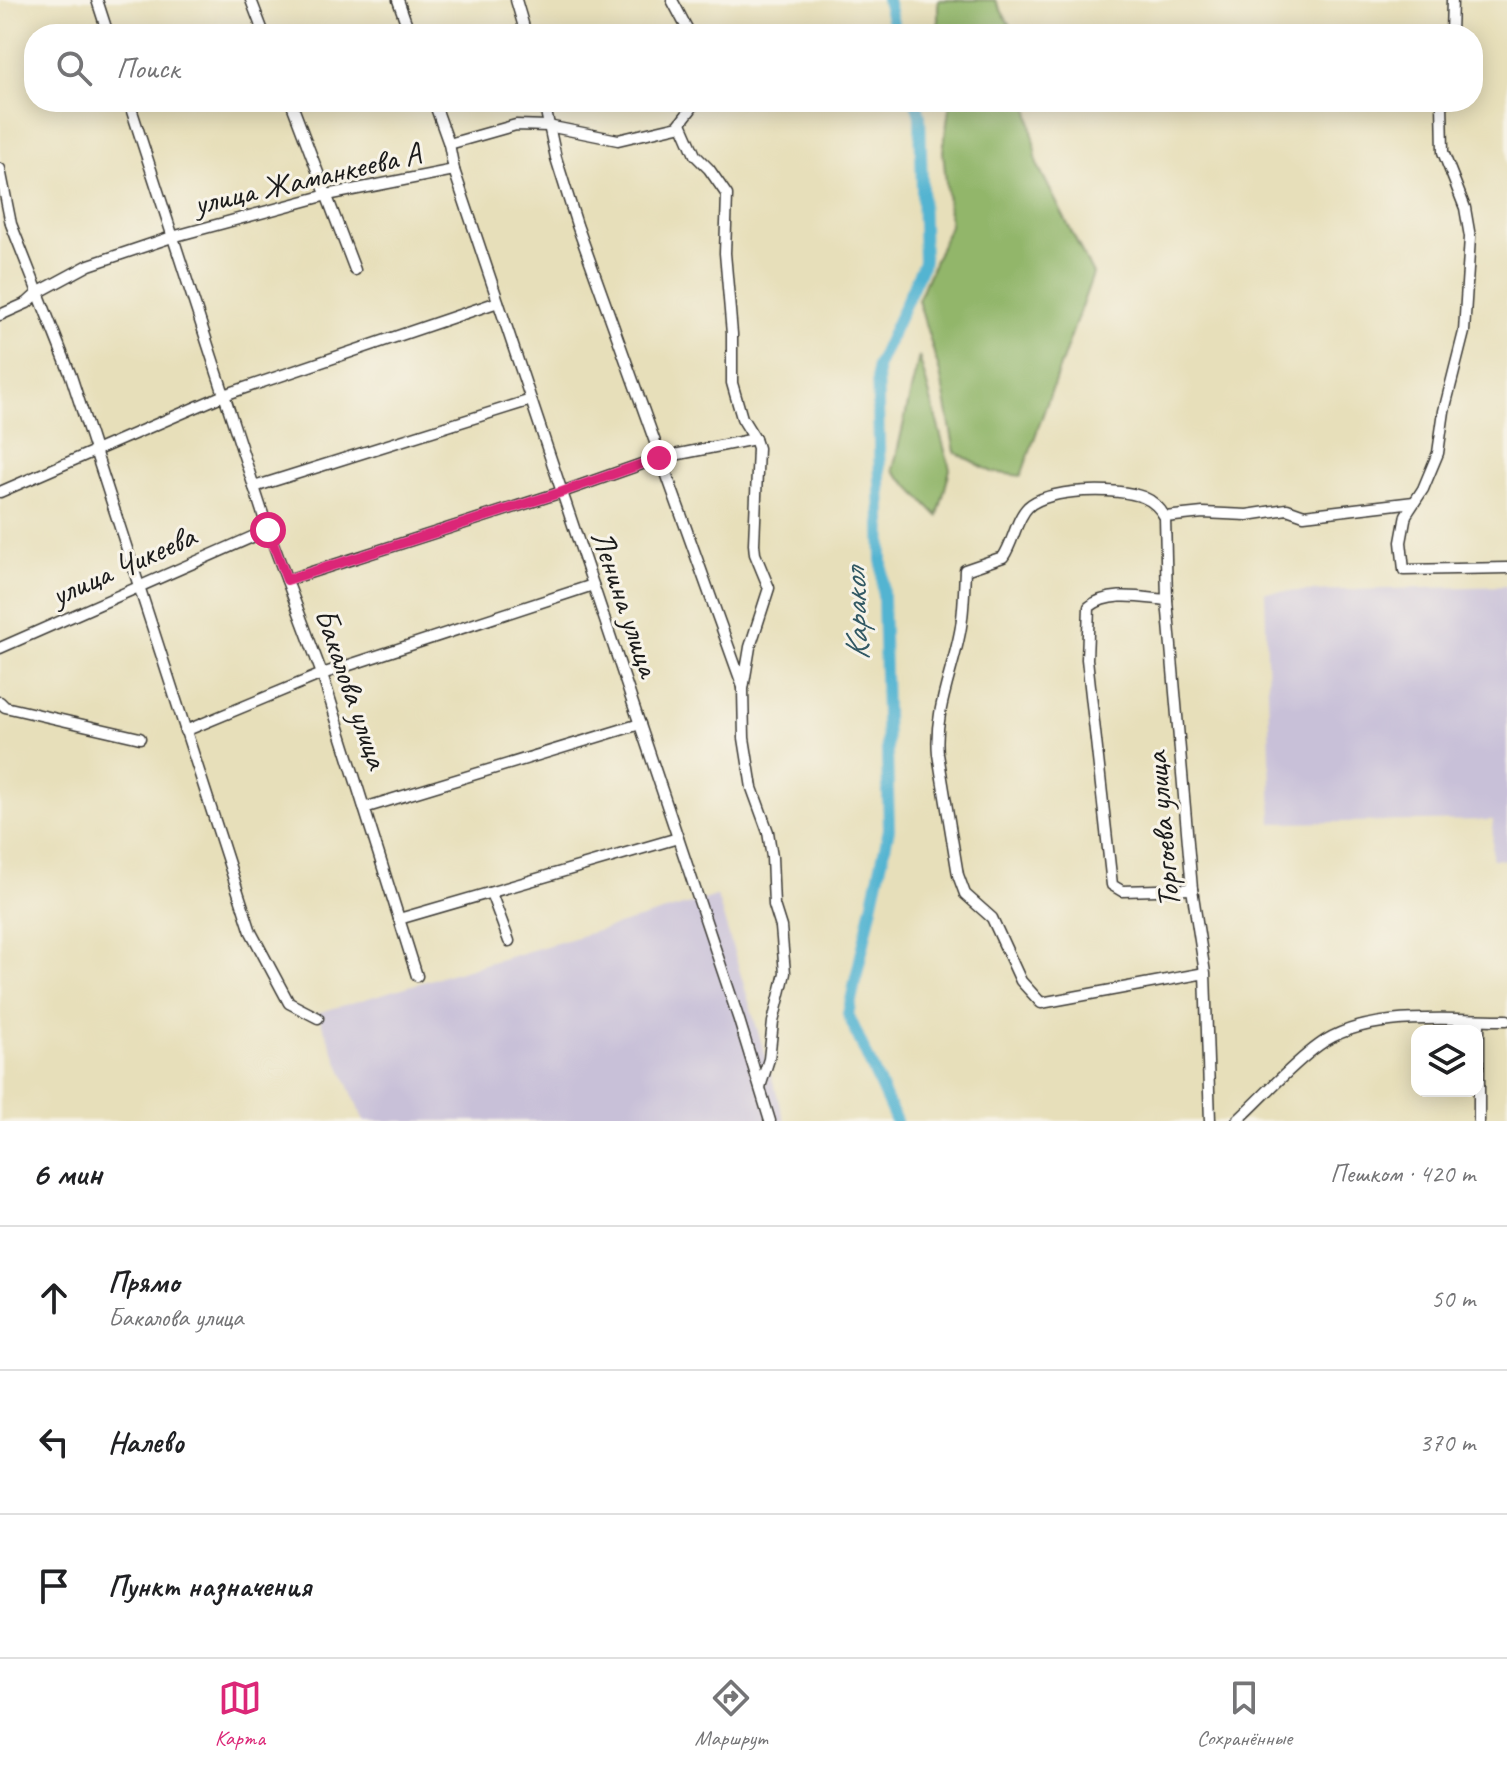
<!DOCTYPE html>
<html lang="ru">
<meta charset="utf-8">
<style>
:root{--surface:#fff;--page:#f6f6f6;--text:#202124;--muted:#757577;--line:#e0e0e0;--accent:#db2777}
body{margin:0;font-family:Caveat,sans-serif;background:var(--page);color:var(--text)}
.controls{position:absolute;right:24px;bottom:24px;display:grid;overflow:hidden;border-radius:16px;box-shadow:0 4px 20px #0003}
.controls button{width:72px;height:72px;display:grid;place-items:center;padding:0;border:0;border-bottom:2px solid var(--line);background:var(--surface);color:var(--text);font:40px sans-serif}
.stop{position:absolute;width:24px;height:24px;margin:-18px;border:6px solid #db2777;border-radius:50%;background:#fff}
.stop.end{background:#db2777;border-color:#fff;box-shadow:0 2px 8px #0008}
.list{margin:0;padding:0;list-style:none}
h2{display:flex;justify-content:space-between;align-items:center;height:104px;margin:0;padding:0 32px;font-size:34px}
h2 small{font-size:26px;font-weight:400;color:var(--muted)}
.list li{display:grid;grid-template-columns:52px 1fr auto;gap:24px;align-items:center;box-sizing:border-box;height:144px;padding:0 32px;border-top:2px solid var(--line)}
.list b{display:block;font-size:30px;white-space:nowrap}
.list p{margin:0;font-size:26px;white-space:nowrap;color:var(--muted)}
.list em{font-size:26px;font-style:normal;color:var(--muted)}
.icon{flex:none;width:44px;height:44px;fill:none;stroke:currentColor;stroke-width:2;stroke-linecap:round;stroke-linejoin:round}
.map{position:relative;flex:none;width:1507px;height:1121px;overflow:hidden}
.search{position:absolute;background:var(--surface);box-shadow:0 4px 20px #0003;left:24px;right:24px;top:24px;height:88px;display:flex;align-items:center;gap:20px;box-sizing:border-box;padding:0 28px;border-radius:32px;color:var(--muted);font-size:30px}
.sheet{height:536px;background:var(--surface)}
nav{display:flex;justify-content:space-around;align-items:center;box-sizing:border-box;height:112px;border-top:2px solid var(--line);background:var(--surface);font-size:22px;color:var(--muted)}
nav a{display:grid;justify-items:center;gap:4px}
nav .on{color:var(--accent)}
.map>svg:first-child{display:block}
.industrial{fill:#c8c0d8}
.forest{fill:#92b66a;stroke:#576943;stroke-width:2}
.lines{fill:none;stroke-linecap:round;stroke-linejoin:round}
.river{stroke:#53b4d1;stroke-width:12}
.minor-casing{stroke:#3a3934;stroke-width:13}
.minor{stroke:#fff;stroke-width:10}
.route{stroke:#db2777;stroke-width:10}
.labels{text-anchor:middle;stroke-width:6;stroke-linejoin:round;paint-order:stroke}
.street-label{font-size:32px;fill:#1c1c1c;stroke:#f7f3e8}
.water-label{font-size:34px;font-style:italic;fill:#325964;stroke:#f7f3e8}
</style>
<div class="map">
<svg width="1507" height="1121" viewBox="0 0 1507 1121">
<rect width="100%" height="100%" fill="#f7f3e8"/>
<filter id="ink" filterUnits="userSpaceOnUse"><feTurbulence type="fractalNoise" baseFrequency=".0125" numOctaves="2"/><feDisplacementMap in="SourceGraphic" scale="16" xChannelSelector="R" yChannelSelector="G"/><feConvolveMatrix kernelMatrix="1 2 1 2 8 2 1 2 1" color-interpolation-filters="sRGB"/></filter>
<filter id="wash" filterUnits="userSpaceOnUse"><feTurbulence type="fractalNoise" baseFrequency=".006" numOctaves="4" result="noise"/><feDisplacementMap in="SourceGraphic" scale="32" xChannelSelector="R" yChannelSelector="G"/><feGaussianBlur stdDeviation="1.8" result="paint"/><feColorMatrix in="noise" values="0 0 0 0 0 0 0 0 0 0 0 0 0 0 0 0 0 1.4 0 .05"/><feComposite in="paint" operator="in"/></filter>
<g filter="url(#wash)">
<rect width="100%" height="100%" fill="#e7dfba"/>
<g class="industrial">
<polygon points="1507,586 1507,860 1492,859 1493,820 1272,823 1265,592"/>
<polygon points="717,896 785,1121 364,1121 317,1013"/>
</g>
<g class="forest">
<polygon points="938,0 995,0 1015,34 938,34"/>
<polygon points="950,102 1028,102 1037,164 1093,274 1021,476 992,472 955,452 940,373 918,300 950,225 943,151"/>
<polygon points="919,356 950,469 938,516 893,470"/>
</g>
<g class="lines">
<g class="river">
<polyline points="887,0 896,34"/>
<polyline points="896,1121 848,1014 889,829 877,367 924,262 920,116 916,102"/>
</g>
</g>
</g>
<g filter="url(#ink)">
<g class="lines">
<g class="minor-casing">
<g id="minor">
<polyline points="97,0 108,34"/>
<polyline points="251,0 264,34"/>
<polyline points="398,0 410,34"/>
<polyline points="516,0 526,34"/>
<polyline points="672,0 690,34"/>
<polyline points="1451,34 1452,0"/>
<polyline points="129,102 268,530 322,674 417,976"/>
<polyline points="291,102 355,270"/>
<polyline points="434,102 449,144 454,170 739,1020 770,1121"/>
<polyline points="544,102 556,158 577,225 743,687"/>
<polyline points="1442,102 1443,152 1465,208 1470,237 1464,332 1444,411 1438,453 1423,489 1406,515 1401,542 1404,570 1507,568"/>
<polyline points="681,123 695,155 709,169 727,195 725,253 732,334 732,383 742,418 755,439 758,448 754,544 755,554 769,588 750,647 743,689 744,738 752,788 768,832 772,857 774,905 781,927 785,973 773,1022 769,1059 760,1087"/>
<polyline points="449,144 516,125 548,126 618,140 678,126 691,109 691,102"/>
<polyline points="0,169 11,224 71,376 251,932 289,1003 318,1018"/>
<polyline points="0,315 27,303 39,292 89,265 172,237 327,195 454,170"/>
<polyline points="254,487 531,400"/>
<polyline points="0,492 224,395 498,302"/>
<polyline points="1165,517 1203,513 1247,515 1287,509 1304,515 1414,502"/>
<polyline points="287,580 562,492 659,458 755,439"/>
<path d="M1167,600C1143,598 1109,590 1089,607L1087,659L1112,885L1122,891L1192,889"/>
<polyline points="0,648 268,530"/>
<polyline points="0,702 5,707 140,738"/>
<polyline points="185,731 322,674 593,585"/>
<polyline points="364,808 640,724"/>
<polyline points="491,893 509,941"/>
<polyline points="399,919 678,838"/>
<path d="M1205,973L1041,1003L1021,981L992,918L965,894L958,875L938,754C934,711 952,674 960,632C964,612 964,590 965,570L1003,557C1013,543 1016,519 1028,507C1048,488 1118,487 1143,497C1153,501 1160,508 1165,517L1167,600L1192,889L1205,973L1210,1121"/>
<polyline points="1479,1020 1479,1121"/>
<path d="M1237,1121C1263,1097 1291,1065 1319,1045C1366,1010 1451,1020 1507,1020"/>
</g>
</g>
<use href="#minor" class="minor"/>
</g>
</g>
<g class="lines" filter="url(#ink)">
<polyline class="route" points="268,530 287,580 562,492 659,458"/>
</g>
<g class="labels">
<g class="street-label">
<text transform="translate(307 178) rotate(-13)" y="11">улица Жаманкеева А</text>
<text transform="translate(123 565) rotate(-24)" y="11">улица Чикеева</text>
<text transform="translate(626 603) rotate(71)" y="11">Ленина улица</text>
<text transform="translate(352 688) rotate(71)" y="11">Бакалова улица</text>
<text transform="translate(1162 830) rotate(-95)" y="11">Торгоева улица</text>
</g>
<g class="water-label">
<text transform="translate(855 615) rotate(-92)" y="12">Каракол</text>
</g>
</g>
</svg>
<div class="controls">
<button><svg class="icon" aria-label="layers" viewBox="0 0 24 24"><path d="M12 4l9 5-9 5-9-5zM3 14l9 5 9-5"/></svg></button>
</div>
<div class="stop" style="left:268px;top:530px"></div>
<div class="stop end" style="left:659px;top:458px"></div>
<div class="search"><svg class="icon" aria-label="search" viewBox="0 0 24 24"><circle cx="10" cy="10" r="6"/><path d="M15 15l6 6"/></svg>Поиск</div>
</div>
<section class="sheet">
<h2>6 мин<small>Пешком · 420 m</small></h2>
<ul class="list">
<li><svg class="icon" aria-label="ahead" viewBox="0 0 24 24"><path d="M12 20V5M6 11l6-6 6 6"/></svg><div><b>Прямо</b><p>Бакалова улица</p></div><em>50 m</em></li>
<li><svg class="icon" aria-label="left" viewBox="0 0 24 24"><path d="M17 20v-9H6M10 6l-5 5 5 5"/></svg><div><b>Налево</b></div><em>370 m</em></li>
<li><svg class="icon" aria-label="arrive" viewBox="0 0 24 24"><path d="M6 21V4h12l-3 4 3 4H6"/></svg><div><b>Пункт назначения</b></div></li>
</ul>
</section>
<nav>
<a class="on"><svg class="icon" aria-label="map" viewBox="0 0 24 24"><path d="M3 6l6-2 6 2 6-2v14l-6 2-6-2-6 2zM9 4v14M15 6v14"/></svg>Карта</a>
<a><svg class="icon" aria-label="directions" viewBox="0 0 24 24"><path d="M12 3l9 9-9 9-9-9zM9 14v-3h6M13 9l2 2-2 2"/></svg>Маршрут</a>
<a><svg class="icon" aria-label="saved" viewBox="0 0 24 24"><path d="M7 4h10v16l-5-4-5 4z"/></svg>Сохранённые</a>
</nav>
